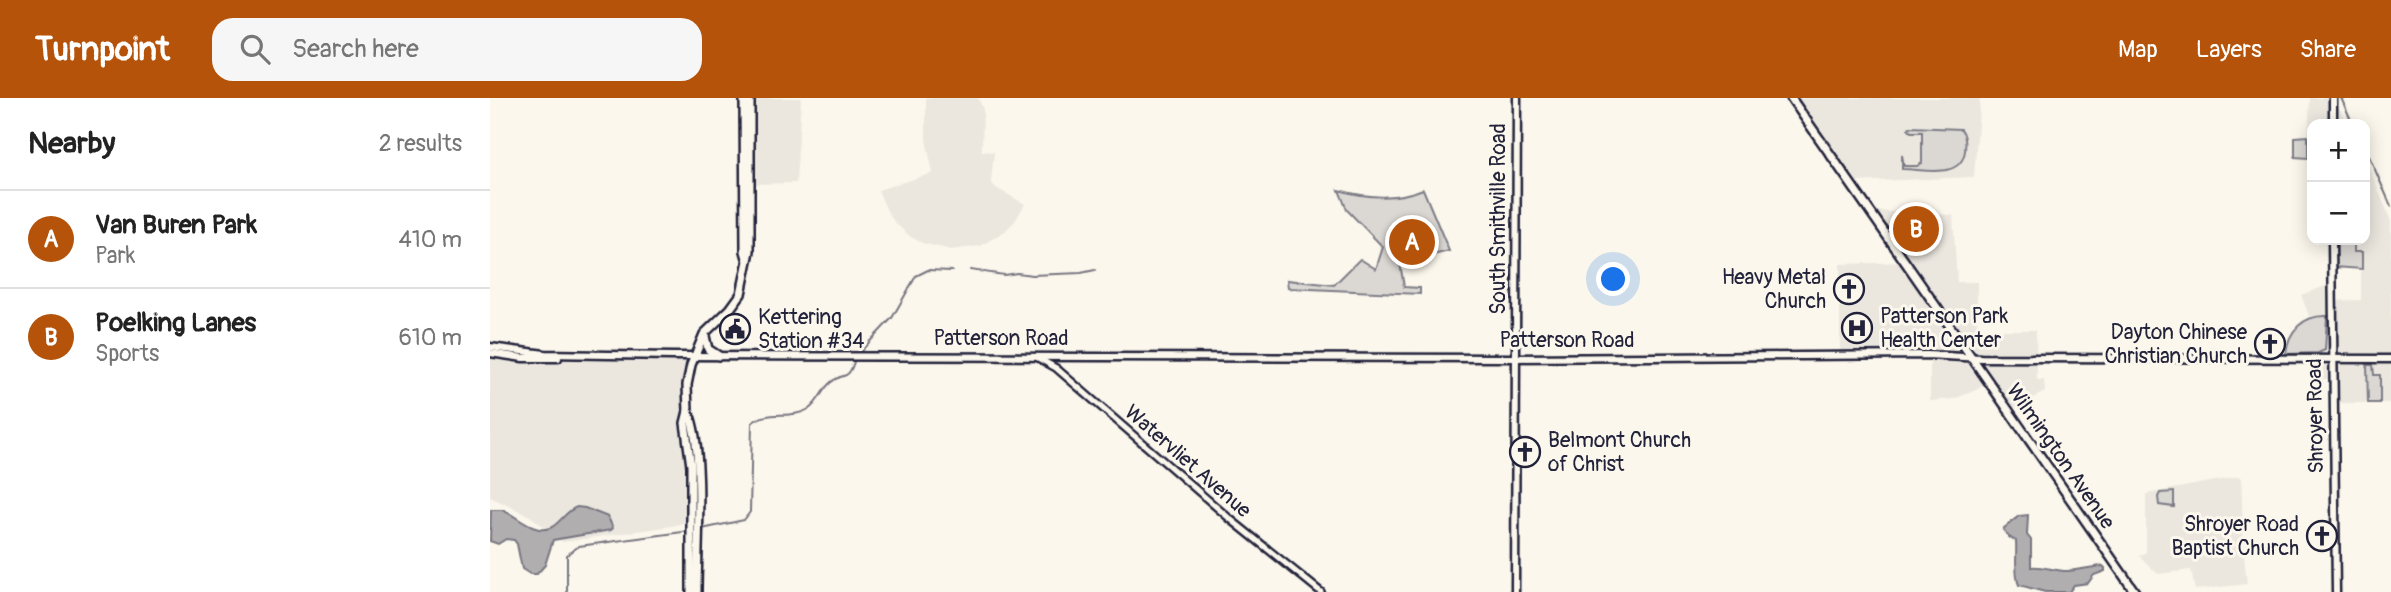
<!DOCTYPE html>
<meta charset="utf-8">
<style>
:root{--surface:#fff;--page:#f6f6f6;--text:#222;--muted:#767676;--line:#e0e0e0;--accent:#b45309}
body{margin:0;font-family:Pangolin,sans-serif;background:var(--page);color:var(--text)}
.controls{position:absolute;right:21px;top:21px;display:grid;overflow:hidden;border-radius:14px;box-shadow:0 4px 18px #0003}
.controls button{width:63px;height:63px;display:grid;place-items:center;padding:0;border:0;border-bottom:2px solid var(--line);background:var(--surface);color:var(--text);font:35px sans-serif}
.you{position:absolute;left:1124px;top:182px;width:24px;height:24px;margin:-18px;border:5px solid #fff;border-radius:50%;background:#1a73e8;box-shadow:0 0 0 10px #1a73e833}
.badge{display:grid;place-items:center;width:46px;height:46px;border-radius:50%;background:var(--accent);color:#fff;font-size:23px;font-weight:700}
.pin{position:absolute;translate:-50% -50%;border:4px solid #fff;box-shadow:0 2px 7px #0006}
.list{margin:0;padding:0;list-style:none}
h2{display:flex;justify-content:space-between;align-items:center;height:91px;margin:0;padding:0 28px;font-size:30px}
h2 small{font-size:23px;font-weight:400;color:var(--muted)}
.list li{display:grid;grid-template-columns:46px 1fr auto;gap:21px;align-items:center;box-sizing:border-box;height:98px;padding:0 28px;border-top:2px solid var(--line)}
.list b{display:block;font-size:26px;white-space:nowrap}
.list p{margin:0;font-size:23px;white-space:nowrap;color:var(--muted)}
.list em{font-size:23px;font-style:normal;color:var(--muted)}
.icon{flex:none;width:38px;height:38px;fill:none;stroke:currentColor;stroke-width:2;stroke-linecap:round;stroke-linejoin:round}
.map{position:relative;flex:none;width:1901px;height:494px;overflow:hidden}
header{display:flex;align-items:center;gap:42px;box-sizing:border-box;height:98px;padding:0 35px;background:var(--accent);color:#fff}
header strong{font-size:33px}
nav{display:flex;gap:38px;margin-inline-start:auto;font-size:24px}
.search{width:490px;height:63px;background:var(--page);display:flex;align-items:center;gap:18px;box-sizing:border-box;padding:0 24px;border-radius:21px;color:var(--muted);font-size:26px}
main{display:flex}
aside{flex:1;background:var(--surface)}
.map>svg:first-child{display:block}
.built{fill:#ebe7df}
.green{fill:#dbd8d3;stroke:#7e7d87;stroke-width:2}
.water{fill:#b1aeb0;stroke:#787681;stroke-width:2}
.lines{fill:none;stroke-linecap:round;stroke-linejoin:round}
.stream{stroke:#787681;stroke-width:2}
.tertiary-casing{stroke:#22223b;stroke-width:10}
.secondary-casing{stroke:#22223b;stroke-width:11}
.primary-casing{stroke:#22223b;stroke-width:12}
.tertiary{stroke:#fbf7ec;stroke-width:5}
.secondary{stroke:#fbf7ec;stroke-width:6}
.primary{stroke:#fbf7ec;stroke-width:7}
.labels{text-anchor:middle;stroke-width:6;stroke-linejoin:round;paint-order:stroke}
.street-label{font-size:21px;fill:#22223b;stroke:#fbf7ec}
.poi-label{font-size:21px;fill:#22223b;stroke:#fbf7ec;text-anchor:end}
</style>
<header>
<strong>Turnpoint</strong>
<div class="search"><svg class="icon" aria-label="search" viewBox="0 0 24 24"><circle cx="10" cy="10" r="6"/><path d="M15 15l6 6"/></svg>Search here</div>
<nav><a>Map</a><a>Layers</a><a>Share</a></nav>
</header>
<main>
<aside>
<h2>Nearby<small>2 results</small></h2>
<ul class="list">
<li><span class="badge">A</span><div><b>Van Buren Park</b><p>Park</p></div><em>410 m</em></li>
<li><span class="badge">B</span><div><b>Poelking Lanes</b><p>Sports</p></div><em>610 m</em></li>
</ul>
</aside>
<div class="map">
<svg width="1901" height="494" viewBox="0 0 1901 494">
<rect width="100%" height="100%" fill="#fbf7ec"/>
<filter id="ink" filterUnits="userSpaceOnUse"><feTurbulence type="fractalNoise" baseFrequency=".0143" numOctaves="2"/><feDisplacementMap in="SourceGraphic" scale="14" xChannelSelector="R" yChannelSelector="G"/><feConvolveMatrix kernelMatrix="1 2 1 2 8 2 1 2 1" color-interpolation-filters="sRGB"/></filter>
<g filter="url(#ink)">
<g class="built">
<polygon points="264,0 311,0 306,85 264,86"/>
<polygon points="436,0 488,0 493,11 492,53 504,54 501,84 506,90 535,106 525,123 514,134 490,148 461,152 432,145 421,139 405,125 397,113 388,92 443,75 436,42"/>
<polygon points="1306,0 1490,0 1484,79 1363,84"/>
<polygon points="1820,0 1843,0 1859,26 1822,26 1822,60 1805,59 1805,39 1818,38"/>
<polygon points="1875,59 1901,123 1901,305 1839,305 1838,281 1819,281 1821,255 1828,255 1830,218 1819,218 1811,197 1838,187 1839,203 1871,202 1871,172 1845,169 1845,142 1875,142"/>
<polygon points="1385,113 1463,117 1467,184 1487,184 1487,226 1497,232 1546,232 1547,282 1554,282 1555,294 1524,310 1503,281 1486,292 1464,301 1440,303 1440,253 1350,253 1350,166 1419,164"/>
<polygon points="0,255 59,260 102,257 205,258 197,287 201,423 182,428 73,444 40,418 0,399"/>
<polygon points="1751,378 1754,457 1757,486 1705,492 1701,472 1668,476 1649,458 1656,454 1656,396"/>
</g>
<g class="green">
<path d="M1420,29L1471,31C1476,37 1476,45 1475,53C1471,82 1433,71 1412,71V57L1414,68H1427L1432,65V34H1421L1418,31Z"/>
<polygon points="1818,38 1818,60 1805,59 1805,39"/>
<path d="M933,91L959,153L910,165L914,189L930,190V196L798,190L797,182L844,187L870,161L886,171L893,149L857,112L849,92C876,100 907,102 933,91Z"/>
<polygon points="1845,142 1859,142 1859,145 1864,145 1864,154 1872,154 1872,171 1845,169"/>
<path d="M1837,218L1835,252L1828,255L1796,256C1798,233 1813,217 1837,218Z"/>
<polygon points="1877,267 1883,267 1884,277 1890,277 1890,305 1878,305"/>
<polygon points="1684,394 1684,409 1669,407 1668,399 1670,395"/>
</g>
<g class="water">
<path d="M87,409L95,410L118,419L123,430L121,432L63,442L55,467L47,476H40L32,471L27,446L24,442L16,441L8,446L0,443L1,412C3,412 11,412 12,412C27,417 42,436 60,430C70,426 75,413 87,409Z"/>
<path d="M1538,417L1537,437L1541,442V469C1550,467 1565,473 1577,473C1588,472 1601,469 1613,468L1615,470V473L1604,477L1598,485L1584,487L1579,494H1555L1529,487C1524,477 1527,456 1526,443L1519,439L1513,431L1529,418Z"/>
</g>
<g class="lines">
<g class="stream">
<polyline points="1851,0 1863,26"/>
<polyline points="1875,49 1901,108"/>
<polyline points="480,172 514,177 527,175 542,177 591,175 605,172"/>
<polyline points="368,256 402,220 426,178 438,172 462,173"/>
<path d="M212,431L254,422L260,414L262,325C277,311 301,322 319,311C328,305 332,292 340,285C355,272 357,286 365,261"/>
<polyline points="77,494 77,457 89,448 200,433"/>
</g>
<g class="tertiary-casing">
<polyline id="tertiary" points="548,260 566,270 739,420 831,494"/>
</g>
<g class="secondary-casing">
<g id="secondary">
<polyline points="1843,26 1843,0"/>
<polyline points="1842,142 1846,494"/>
<polyline points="0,249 55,256 183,258 1025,260 1437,257 1491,260 1901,261"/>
<polyline points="0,255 33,260 68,260"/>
<polyline points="1025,494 1027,0"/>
</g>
</g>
<g class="primary-casing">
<g id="primary">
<polyline points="254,0 255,153 257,160"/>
<polyline points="1301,0 1645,494"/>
<polyline points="215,238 218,251 229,258"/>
<path d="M198,313C215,349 207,451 207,494"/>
<polyline points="201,494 201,368 195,325 198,313 197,287 201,267 214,236 240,211 251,196 260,153 260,0"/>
</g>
</g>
<use href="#tertiary" class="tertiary"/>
<use href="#secondary" class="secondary"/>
<use href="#primary" class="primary"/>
</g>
</g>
<defs>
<g id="church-ring" transform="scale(1.575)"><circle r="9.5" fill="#fbf7ec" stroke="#22223b" stroke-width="1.5"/><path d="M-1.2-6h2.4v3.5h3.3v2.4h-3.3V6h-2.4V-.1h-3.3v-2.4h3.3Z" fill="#22223b"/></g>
<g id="hospital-ring" transform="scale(1.575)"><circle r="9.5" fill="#fbf7ec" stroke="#22223b" stroke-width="1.5"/><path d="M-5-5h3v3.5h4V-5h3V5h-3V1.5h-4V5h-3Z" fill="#22223b"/></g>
<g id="civic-ring" transform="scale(1.575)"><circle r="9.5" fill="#fbf7ec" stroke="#22223b" stroke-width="1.5"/><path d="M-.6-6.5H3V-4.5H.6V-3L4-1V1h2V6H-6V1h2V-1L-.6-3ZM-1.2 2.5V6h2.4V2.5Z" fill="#22223b"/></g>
</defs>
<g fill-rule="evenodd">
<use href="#church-ring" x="1359" y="191"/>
<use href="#hospital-ring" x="1367" y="230"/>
<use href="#civic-ring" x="245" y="231"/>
<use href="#church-ring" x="1780" y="246"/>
<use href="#church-ring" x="1035" y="354"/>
<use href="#church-ring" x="1832" y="438"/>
</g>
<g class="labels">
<g class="street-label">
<text transform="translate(1008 121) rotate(-90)" y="7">South Smithville Road</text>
<text x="511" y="247">Patterson Road</text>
<text x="1077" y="249">Patterson Road</text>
<text transform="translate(1825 318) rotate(-91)" y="7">Shroyer Road</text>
<text transform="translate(1571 358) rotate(55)" y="7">Wilmington Avenue</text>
<text transform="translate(698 363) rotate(41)" y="7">Watervliet Avenue</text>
</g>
<g class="poi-label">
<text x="1336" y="186">Heavy Metal<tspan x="1336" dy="24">Church</tspan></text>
<text x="1390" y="225" text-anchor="start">Patterson Park<tspan x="1390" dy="24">Health Center</tspan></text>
<text x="268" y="226" text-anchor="start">Kettering<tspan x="268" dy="24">Station #34</tspan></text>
<text x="1757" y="241">Dayton Chinese<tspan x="1757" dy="24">Christian Church</tspan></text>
<text x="1058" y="349" text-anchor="start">Belmont Church<tspan x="1058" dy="24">of Christ</tspan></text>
<text x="1809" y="433">Shroyer Road<tspan x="1809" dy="24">Baptist Church</tspan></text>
</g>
</g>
</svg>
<div class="controls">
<button>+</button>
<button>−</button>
</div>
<div class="you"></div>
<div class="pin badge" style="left:922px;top:144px">A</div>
<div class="pin badge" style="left:1426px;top:131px">B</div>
</div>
</main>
